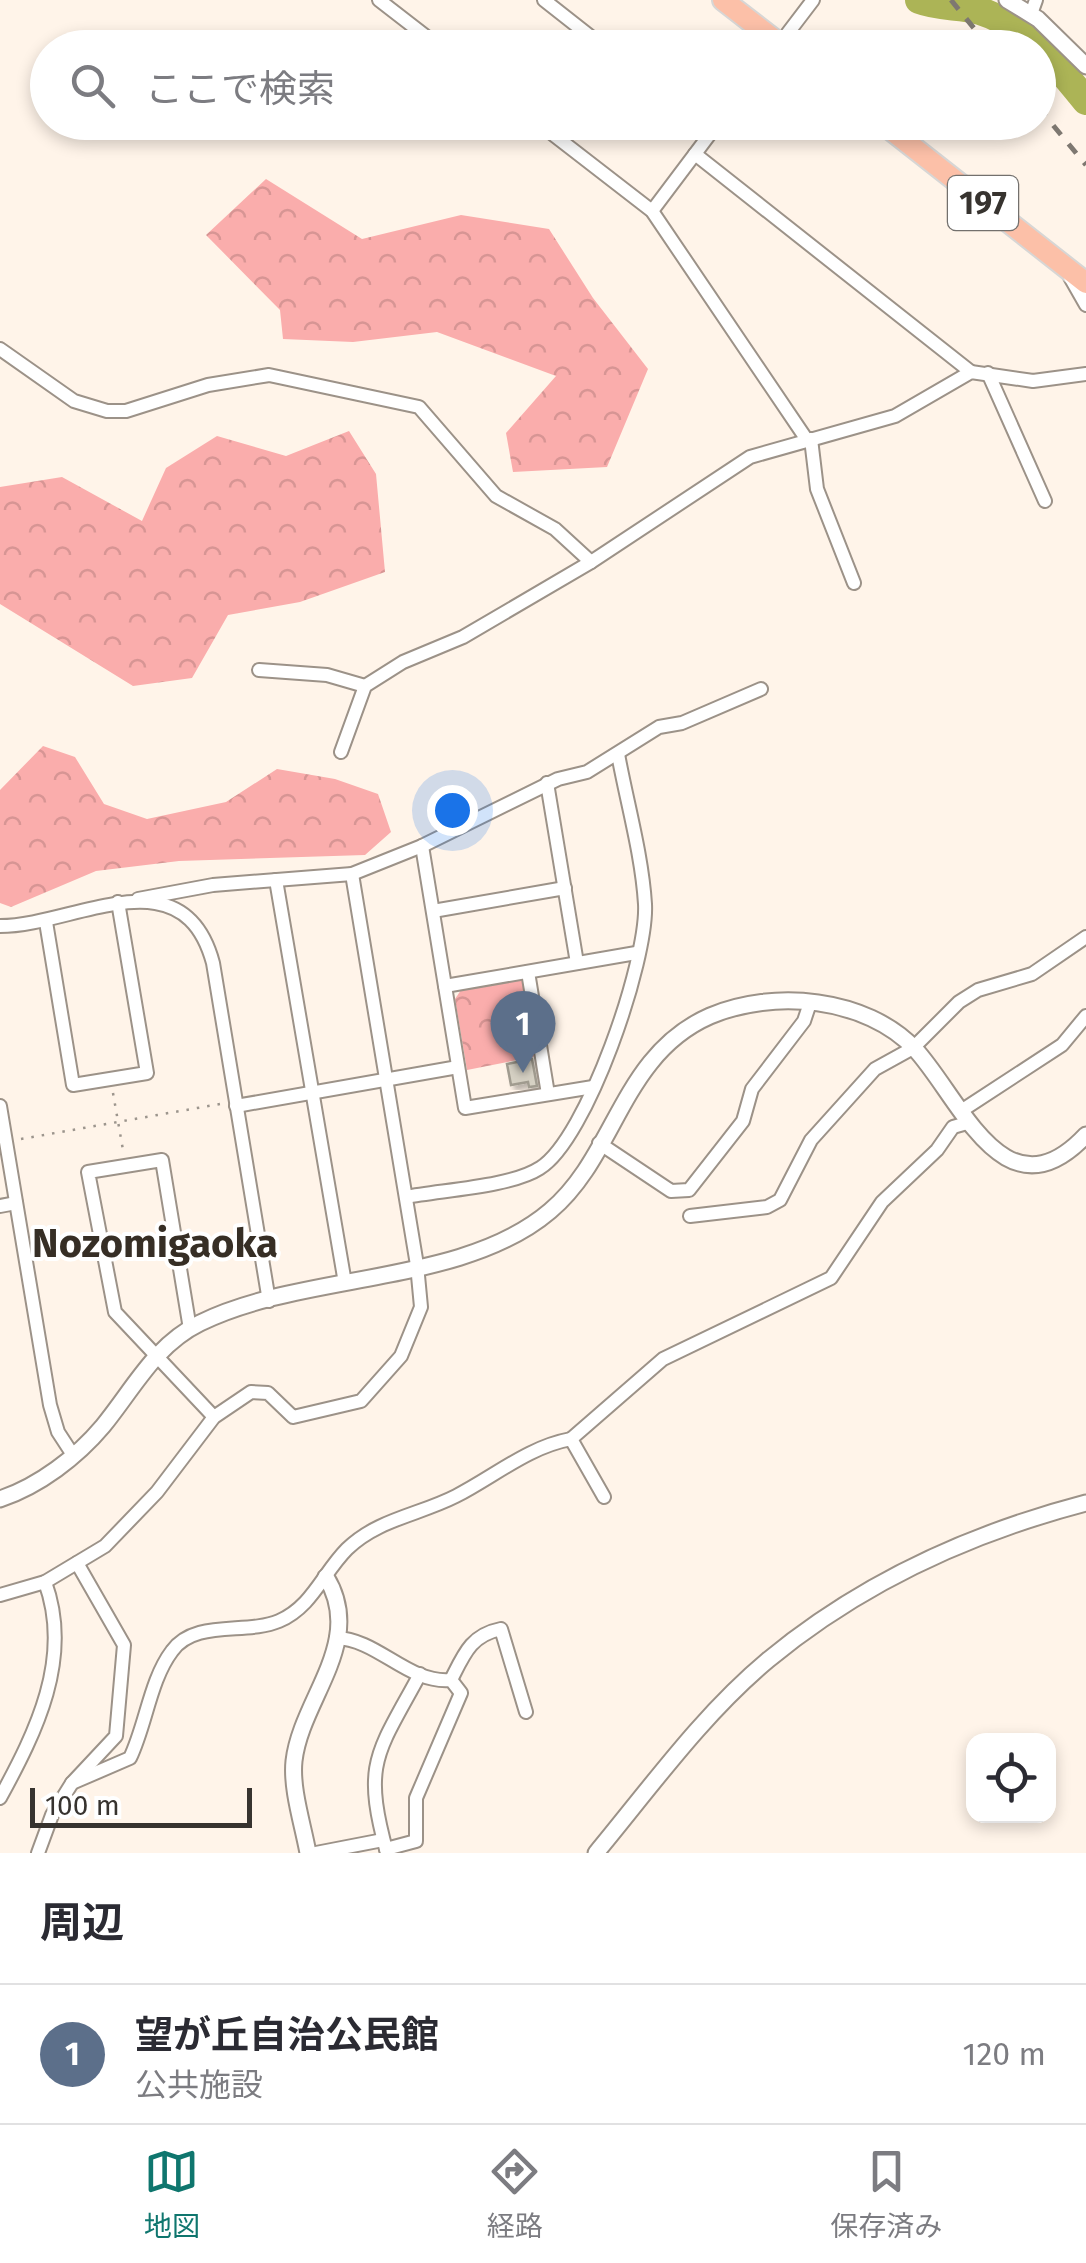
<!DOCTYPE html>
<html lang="ja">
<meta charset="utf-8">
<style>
:root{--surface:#fff;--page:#f7f7f7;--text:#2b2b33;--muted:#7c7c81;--line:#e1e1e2;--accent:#0f766e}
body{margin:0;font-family:"Fira Sans","Noto Sans JP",sans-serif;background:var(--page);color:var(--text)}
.controls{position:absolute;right:30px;bottom:30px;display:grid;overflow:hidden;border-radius:20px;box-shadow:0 5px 15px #0003}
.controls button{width:90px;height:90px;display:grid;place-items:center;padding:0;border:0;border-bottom:2px solid var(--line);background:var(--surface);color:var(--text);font:50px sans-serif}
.scale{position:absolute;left:30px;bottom:25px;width:222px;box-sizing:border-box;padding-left:10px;border:5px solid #37332f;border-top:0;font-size:28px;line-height:35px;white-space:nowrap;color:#37332f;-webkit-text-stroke:8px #fff;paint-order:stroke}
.you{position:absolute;left:452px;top:810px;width:35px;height:35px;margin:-25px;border:8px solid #fff;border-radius:50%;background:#1a73e8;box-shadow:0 0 0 15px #1a73e833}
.badge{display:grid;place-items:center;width:65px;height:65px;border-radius:50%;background:var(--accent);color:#fff;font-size:32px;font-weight:700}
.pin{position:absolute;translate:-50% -82px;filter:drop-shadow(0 2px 5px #0008)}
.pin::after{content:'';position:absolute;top:52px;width:35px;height:30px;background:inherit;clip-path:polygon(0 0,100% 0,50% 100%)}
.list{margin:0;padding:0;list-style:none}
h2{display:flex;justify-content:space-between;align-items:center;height:130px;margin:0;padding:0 40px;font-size:42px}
h2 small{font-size:32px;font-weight:400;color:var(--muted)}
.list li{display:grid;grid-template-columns:65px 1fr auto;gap:30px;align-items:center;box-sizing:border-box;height:140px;padding:0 40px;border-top:2px solid var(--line)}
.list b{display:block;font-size:38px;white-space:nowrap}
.list p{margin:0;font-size:32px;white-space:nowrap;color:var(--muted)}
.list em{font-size:32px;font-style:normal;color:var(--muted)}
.icon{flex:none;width:55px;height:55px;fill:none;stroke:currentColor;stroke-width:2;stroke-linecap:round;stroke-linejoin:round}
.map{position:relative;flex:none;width:1086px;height:1853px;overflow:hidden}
.search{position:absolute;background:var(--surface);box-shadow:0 5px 15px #0003;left:30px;right:30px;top:30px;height:110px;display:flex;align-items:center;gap:25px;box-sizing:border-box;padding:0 35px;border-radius:55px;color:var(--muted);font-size:38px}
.sheet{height:270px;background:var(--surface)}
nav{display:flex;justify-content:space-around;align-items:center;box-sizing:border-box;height:140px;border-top:2px solid var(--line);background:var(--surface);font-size:28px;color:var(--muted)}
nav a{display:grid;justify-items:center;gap:5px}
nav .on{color:var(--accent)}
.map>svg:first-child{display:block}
.forest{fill:url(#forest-crowns)}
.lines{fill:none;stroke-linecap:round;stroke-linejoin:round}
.river{stroke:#acb456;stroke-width:28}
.building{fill:#d6d1c4;stroke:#a19c90;stroke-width:2.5;filter:url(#shadow)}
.minor-casing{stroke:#9c9288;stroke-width:16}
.tertiary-casing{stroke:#9c9288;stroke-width:19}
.trunk-casing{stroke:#d7d6d5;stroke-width:24}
.path{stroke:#9c958d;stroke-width:2.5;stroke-dasharray:2.5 8;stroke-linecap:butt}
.minor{stroke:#fff;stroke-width:12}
.tertiary{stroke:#fff;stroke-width:15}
.trunk{stroke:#fcc0a8;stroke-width:20}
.rail{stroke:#7e7871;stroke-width:5;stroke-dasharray:12 12;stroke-linecap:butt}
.labels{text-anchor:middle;stroke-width:8;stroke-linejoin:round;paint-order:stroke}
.shield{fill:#fff;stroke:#73706d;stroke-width:2.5}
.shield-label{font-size:32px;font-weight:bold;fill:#37332f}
.quarter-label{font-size:40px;font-weight:bold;fill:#362e25;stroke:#fff}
</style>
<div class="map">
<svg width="1086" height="1853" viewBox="0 0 1086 1853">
<defs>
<pattern id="forest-crowns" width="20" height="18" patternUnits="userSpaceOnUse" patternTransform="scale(2.5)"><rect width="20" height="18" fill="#faadac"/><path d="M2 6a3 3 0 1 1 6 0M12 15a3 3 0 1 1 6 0" fill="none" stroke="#d79594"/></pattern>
<filter id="shadow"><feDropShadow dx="4.5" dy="4.5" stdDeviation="2.5" flood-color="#0004"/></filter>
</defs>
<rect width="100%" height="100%" fill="#fff4e9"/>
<g class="forest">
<polygon points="266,179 362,239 461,215 549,229 593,298 648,369 607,467 513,472 506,433 556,376 437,332 353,342 283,339 280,310 206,235"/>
<polygon points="349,431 376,474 385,572 300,602 228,615 192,678 133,686 0,604 0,487 62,477 142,521 166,468 217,436 286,456"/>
<polygon points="43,746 75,757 104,804 147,819 226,802 277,769 335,779 378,794 391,832 365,855 179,861 96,871 11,907 0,903 0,790"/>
<polygon points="524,979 537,1056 467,1070 455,999 461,990"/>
</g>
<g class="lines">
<path class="river" d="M919,0C940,8 959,5 980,11C1026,25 1057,65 1086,101"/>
</g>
<polygon class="building" points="532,1059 537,1086 529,1087 528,1082 511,1085 507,1064"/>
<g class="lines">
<g class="minor-casing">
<g id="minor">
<polyline points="379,0 441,48"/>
<polyline points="544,0 605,48"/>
<polyline points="1031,14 1036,0"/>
<polyline points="778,46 813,0"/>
<polyline points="537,122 652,211 807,440"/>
<polyline points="695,154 971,372"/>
<polyline points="652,211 719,122"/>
<polyline points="1070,277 1086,305"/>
<polyline points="0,349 74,401 107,411 126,411 208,385 269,375 419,407 496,496 555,529 591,562"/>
<polyline points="988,373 1045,501"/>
<polyline points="811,439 817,489 854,583"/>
<polyline points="259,670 327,675 365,686"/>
<polyline points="341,752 365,686 403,662 463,637 591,562 750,457 895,416 971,372 1033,381 1086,374"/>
<polyline points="547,783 577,963"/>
<polyline points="422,846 465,1108 593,1087"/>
<polyline points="276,880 345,1283"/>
<polyline points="138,899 213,885 352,874 422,846 558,779 587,772 659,727 682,723 761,689"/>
<polyline points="433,911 565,888"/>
<polyline points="46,922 73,1085 147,1073 118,902"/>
<path d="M0,926C74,926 183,852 213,963L269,1301"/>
<polyline points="528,972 548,1094"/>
<polyline points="445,986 636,953"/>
<polyline points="0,1106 50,1405 58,1432 73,1455"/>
<polyline points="236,1106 458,1067"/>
<polyline points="961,1111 1062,1045 1086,1016"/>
<polyline points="599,1143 671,1191 689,1190 743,1121 752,1089 804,1021 810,1003"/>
<path d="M406,1197C441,1190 511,1187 540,1168C587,1139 648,960 645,904C642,855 627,803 618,754"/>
<polyline points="0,1206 16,1203"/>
<polyline points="690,1216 767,1207 780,1200 811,1140 875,1069 913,1048 959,1002 978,990 1032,974 1086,937"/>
<polyline points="190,1329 162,1160 88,1172 115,1312 214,1417"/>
<polyline points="571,1439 663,1359 831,1278 882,1202 937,1150 953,1127 967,1123"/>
<polyline points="0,1595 45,1582 105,1546 157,1492 214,1417 251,1392 268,1393 293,1417 361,1401 401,1356 421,1307 417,1265 352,874"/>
<path d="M336,1638C378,1639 408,1684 451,1680L461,1693L416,1798V1841L386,1849"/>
<path d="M451,1680C464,1654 471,1635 501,1629L526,1712"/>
<path d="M72,1783L130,1758C146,1725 150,1680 172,1651C195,1619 246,1635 279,1621C312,1607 323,1573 347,1549C378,1519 419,1515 456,1496C495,1476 528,1447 571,1439L604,1497"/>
<path d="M0,1798C36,1732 73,1658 45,1582"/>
<polyline points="38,1853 52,1815 72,1783 116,1736 124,1645 77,1563"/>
<polyline points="316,1853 383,1840"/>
<path d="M387,1853C362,1762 377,1754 420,1674"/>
</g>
</g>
<g class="tertiary-casing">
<g id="tertiary">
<polyline points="1007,0 1038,19 1086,66"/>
<path d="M0,1499C39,1486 77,1457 103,1426C134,1388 155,1345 200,1323C303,1272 462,1286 550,1211C616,1156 621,1055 710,1016C773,989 866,997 915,1049C961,1099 1005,1221 1086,1135"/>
<path d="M308,1853C303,1825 291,1789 294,1761C301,1699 366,1642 326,1577"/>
<path d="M596,1853C650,1788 702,1715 768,1660C860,1584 971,1533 1086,1503"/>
</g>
</g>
<g class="trunk-casing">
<g id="trunk">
<polyline points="723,0 785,48"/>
<polyline points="881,122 1086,283"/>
</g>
</g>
<g class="path">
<polyline points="113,1093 123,1150"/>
<polyline points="21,1139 220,1104"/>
</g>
<use href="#minor" class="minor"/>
<use href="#tertiary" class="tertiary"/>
<use href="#trunk" class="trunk"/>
<g class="rail">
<polyline points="951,0 990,48"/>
<polyline points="1038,107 1086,165"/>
</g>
</g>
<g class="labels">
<rect class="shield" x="948" y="176" width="70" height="54" rx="8"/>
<g class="shield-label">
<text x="983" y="214">197</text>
</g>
<g class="quarter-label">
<text x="155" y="1257">Nozomigaoka</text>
</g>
</g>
</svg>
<div class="controls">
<button><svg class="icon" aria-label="locate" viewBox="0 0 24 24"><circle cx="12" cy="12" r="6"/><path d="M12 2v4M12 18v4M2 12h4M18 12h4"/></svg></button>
</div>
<div class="scale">100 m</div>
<div class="you"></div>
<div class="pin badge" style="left:523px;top:1073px;background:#5c6f8a">1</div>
<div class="search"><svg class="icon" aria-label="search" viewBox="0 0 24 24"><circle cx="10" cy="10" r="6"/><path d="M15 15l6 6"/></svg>ここで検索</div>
</div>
<section class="sheet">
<h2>周辺<small></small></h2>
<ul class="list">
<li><span class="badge" style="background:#5c6f8a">1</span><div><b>望が丘自治公民館</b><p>公共施設</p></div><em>120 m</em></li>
</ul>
</section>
<nav>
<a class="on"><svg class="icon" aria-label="map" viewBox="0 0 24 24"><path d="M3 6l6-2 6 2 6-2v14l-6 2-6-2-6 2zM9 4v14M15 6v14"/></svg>地図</a>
<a><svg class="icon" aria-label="directions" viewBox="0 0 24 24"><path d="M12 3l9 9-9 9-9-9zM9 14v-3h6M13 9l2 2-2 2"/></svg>経路</a>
<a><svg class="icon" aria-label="saved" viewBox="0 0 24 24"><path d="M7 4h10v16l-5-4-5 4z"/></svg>保存済み</a>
</nav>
